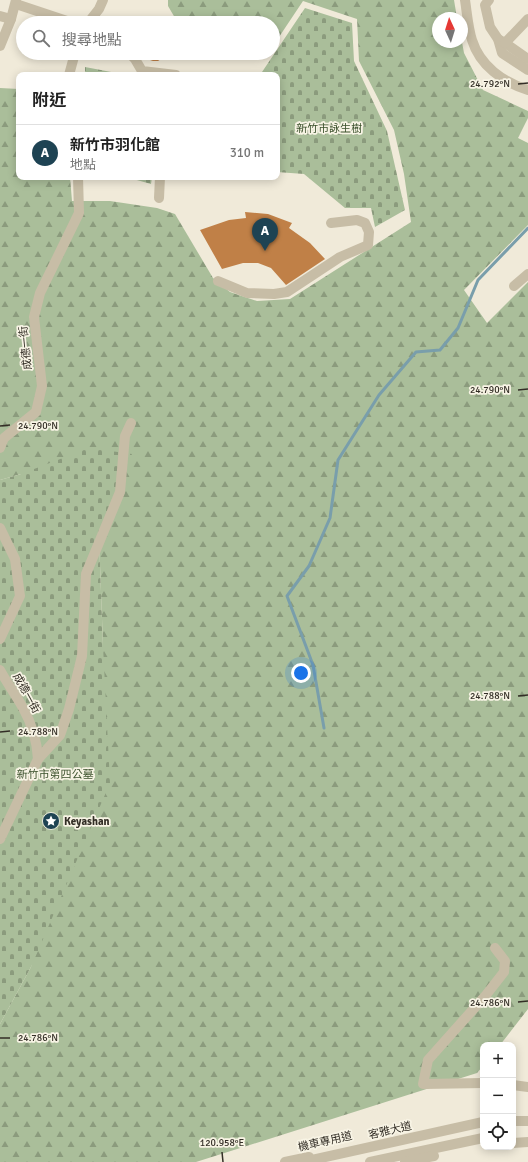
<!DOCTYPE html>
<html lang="zh-TW">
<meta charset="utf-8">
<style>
:root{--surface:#fff;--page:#f6f6f6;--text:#222;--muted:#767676;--line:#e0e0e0;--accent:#1e4353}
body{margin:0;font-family:Signika,"Noto Sans TC",sans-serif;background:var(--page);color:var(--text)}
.controls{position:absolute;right:12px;bottom:12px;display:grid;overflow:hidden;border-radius:8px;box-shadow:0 2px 10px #0003}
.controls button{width:36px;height:36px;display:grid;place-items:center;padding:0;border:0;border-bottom:1px solid var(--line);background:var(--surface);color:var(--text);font:20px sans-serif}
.compass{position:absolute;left:432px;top:12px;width:36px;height:36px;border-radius:50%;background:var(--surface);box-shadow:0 2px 10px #0003;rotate:356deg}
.you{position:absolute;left:301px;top:673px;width:14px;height:14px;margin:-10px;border:3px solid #fff;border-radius:50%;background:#1a73e8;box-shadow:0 0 0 6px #1a73e833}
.badge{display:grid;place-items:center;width:26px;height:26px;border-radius:50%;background:var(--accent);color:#fff;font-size:13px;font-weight:700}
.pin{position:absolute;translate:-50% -33px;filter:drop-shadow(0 1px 2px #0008)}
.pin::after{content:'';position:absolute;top:21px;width:14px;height:12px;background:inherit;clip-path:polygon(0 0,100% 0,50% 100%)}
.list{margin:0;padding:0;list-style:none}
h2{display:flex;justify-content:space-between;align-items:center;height:52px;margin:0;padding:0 16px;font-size:17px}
h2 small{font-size:13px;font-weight:400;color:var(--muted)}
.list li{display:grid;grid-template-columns:26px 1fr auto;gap:12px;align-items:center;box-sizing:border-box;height:56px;padding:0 16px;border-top:1px solid var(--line)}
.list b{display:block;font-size:15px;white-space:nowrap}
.list p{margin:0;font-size:13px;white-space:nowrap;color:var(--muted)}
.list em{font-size:13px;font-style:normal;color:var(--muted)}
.icon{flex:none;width:22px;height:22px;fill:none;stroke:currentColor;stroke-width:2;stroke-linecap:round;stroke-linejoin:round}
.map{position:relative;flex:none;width:528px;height:1162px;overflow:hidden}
.search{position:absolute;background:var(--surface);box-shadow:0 2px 10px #0003;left:16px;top:16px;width:264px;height:44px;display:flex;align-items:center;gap:10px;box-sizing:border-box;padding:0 14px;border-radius:22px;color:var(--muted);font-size:15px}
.panel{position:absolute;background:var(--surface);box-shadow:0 2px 10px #0003;left:16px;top:72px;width:264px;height:108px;border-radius:8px}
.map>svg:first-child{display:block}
.forest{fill:url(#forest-firs)}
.cemetery{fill:url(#cemetery-stones)}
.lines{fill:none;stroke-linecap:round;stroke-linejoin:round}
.stream{stroke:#799eab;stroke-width:3}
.building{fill:#c08047}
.minor{stroke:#c7bda6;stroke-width:10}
.ticks{fill:none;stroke:#332e26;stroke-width:1.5}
.labels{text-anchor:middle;stroke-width:3.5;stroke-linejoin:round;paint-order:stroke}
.park-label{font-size:11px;fill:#3a502b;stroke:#f8f4e5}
.street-label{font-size:11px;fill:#332e26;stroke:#f8f4e5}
.poi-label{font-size:11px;font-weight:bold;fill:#332e26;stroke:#f8f4e5;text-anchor:start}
.ticks-label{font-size:10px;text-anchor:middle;fill:#332e26;stroke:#f8f4e5;stroke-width:3.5;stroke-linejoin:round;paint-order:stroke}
</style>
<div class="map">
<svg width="528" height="1162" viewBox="0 0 528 1162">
<defs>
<pattern id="forest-firs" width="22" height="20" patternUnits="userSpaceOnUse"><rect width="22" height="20" fill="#aabe9a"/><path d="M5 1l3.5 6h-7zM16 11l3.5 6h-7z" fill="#8b9b7d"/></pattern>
<pattern id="cemetery-stones" width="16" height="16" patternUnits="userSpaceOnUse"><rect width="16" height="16" fill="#aabe9a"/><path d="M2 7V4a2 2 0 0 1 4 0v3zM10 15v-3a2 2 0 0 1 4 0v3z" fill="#8b9b7d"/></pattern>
</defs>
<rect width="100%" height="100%" fill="#f0ead9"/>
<polygon class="forest" points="168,0 454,0 457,18 438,18 438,42 462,42 464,53 483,90 528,111 528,118 518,138 528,143 528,225 464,290 487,323 528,282 528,1009 500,1045 483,1045 483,1066 477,1073 196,1162 0,1162 0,1024 31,967 103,646 99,537 21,474 0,480 0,88 19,89 19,177 70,177 72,201 110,201 157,208 175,214 213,278 230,292 257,301 290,299 411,222 404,174 394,130 359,61 357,19 303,1 275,43 273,43 273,23 178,23 168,6"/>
<g class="cemetery">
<polygon points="305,8 352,23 354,61 387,131 405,210 375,227 371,208 345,208 304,174 277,172 277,75 260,75"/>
<polygon points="85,67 127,75 85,75"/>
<polygon points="126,177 152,177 151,184"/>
<polygon points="89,448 132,454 99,537 103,646 110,783 31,967 0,1024 0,480 21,474"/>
</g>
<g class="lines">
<polyline class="stream" points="324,728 313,665 287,596 309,566 330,518 338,460 379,395 416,352 440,350 458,328 478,280 528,228"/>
</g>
<g class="building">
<polygon points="138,53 170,53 158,61 153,61 141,57"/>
<polygon points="245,212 268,214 292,223 289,228 310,243 325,259 286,285 271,268 258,263 243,263 222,269 200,230 229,220 246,218"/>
</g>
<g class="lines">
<g class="minor">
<path d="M465,0C467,13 468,28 472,40C480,66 503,82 528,90"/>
<polyline points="489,0 485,5 490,27 498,39 502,53 528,70"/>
<polyline points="16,4 73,23"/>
<polyline points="0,16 11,19"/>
<polyline points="88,23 99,9 103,0"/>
<polyline points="498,39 505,43 528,59"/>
<polyline points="505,43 528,19"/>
<polyline points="0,46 11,19 16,0"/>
<polyline points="129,53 135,59 142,71 176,75"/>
<polyline points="69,75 75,53"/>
<polyline points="159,198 160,177"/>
<polyline points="218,281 247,293 274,294 287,292 340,257 368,245 369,232 365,223 357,220 331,223"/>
<polyline points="514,286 528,274"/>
<polyline points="0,448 4,438 36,412 42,386 34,317 40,293 79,213 78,177"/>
<polyline points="0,528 15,559 20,596 0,639"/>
<path d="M0,670C7,683 16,695 23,708C32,724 37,741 38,759L0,839"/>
<polyline points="38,759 60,735 69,709 82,656 86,574 120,492 125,436 131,423"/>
<polyline points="483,1083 423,1084 428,1060 486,995 504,972 505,961 495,948"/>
<polyline points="513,1085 528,1087"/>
<polyline points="513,1121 528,1121"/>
<polyline points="513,1143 528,1142"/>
<polyline points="285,1162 309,1157"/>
<polyline points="303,1162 483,1122"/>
<polyline points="370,1162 483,1138"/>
<polyline points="405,1162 434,1156"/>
</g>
</g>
<path class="ticks" d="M518,84L528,83M518,390L528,389M0,426L10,425M518,696L528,695M0,732L10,731M518,1002L528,1001M0,1038H10M222,1152L223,1162"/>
<defs>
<g id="sight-disc" transform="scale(0.9)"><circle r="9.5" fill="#1e4353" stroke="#f8f4e5"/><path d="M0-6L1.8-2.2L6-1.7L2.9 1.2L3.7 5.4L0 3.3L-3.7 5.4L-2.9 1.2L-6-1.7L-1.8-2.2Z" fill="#fff"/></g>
</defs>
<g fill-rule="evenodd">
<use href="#sight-disc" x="51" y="821"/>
</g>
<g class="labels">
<g class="park-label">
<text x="329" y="132">新竹市詠生樹</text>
<text x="55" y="778">新竹市第四公墓</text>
</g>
<g class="street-label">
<text transform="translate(25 348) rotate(-96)" y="4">成德一街</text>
<text transform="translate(27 693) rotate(61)" y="4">成德一街</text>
<text transform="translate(390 1130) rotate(-13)" y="4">客雅大道</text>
<text transform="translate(325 1141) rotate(-13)" y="4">機車專用道</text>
</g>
<g class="poi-label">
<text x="64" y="825">Keyashan</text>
</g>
</g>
<g class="ticks-label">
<text x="490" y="87">24.792°N</text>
<text x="490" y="393">24.790°N</text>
<text x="38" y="429">24.790°N</text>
<text x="490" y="699">24.788°N</text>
<text x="38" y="735">24.788°N</text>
<text x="490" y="1006">24.786°N</text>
<text x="38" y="1041">24.786°N</text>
<text x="222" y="1146">120.958°E</text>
</g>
</svg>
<div class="controls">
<button>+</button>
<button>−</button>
<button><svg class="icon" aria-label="locate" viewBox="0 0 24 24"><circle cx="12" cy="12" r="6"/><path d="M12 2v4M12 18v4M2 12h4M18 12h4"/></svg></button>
</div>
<svg class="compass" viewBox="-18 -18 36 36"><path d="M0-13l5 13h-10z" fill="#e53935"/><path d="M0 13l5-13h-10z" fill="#767676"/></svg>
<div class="you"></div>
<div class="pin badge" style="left:265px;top:251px">A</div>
<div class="search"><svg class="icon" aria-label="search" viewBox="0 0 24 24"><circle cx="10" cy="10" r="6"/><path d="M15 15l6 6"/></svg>搜尋地點</div>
<section class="panel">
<h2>附近<small></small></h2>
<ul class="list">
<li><span class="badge">A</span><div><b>新竹市羽化館</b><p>地點</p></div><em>310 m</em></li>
</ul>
</section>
</div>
